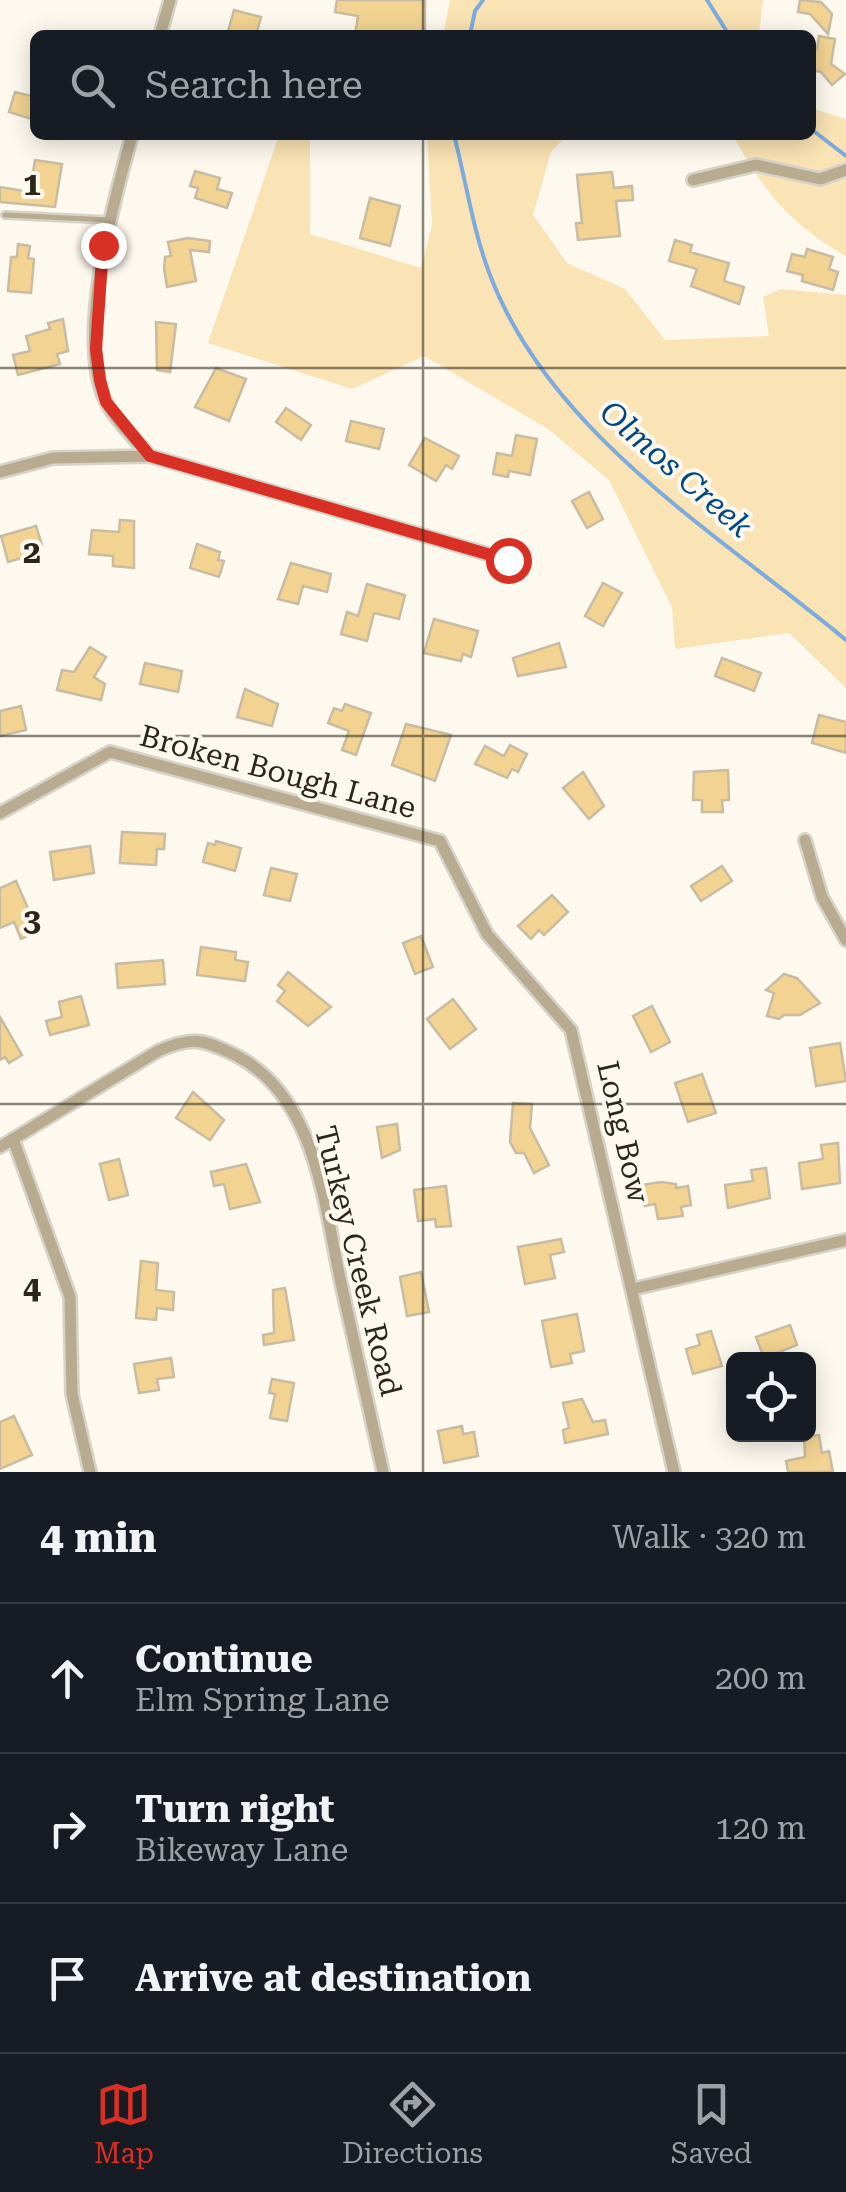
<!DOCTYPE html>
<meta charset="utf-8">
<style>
:root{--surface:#171b24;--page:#20242c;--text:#f1f3f6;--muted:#9ea1a6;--line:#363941;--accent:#d93025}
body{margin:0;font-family:"Roboto Serif",serif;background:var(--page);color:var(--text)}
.controls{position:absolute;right:30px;bottom:30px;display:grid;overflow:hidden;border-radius:15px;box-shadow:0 5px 25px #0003}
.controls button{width:90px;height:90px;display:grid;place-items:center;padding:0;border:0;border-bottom:2px solid var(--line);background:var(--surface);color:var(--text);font:50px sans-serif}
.stop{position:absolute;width:30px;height:30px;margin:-22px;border:8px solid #d93025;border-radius:50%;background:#fff}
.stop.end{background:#d93025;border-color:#fff;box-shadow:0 2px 10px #0008}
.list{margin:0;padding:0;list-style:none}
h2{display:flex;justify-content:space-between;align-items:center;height:130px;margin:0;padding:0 40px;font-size:42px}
h2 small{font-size:32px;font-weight:400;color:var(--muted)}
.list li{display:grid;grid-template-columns:65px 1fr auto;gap:30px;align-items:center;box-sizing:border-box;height:150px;padding:0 40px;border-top:2px solid var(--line)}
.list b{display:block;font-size:38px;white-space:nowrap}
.list p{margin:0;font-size:32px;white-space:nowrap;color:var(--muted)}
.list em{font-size:32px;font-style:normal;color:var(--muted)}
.icon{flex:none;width:55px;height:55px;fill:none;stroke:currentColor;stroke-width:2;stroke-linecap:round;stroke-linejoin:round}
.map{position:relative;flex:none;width:846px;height:1472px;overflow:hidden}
.search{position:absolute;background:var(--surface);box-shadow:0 5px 25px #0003;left:30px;right:30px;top:30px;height:110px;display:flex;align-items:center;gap:25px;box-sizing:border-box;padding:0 35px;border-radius:15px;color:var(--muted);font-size:38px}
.sheet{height:580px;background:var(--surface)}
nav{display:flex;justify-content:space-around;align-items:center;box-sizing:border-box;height:140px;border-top:2px solid var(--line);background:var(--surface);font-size:28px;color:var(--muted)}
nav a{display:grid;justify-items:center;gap:5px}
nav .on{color:var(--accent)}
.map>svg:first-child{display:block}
.green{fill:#fae3b4}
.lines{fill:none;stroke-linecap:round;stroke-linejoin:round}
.stream{stroke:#7eabde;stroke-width:4}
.building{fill:#f2d392;stroke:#c9bca2;stroke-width:2.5}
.lane-casing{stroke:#d8d3c8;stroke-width:10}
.street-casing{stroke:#d8d3c8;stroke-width:16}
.lane{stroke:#b8ab90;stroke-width:5}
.street{stroke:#b8ab90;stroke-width:11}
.route{stroke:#d93025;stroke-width:12}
.grid{fill:none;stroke:#2a261c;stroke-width:2.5;stroke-opacity:0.55}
.labels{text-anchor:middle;stroke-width:8;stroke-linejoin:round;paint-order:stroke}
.street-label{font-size:30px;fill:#2a261c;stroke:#fef9ee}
.water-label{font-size:32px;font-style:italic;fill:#004885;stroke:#fef9ee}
.grid-label{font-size:32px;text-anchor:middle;font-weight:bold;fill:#2a261c;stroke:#fef9ee;stroke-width:8;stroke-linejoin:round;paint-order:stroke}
</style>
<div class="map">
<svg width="846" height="1472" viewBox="0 0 846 1472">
<rect width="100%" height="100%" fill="#fef9ee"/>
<g class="green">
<polygon points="450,0 763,0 759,35 443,35"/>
<path d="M811,108L846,119V256C790,224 763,191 733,135H811Z"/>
<polygon points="279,135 310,135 310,234 421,268 432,225 427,135 567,135 551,152 533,215 567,263 625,289 665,340 769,336 763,297 781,289 846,295 846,688 789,633 675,649 672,607 609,480 548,429 424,356 352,389 208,343"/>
</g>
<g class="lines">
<g class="stream">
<polyline points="707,0 729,35"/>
<polyline points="470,35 475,11 483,0"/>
<polyline points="811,129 846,156"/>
<path d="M454,135C466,181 473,231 490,275C550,434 720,535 846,640"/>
</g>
</g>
<g class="building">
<polygon points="337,0 425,0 425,31 422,35 355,35 358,16 335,12"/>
<polygon points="800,0 821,2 832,14 828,34 810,14 798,12"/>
<polygon points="234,10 261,17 256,35 227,35"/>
<polygon points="819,36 835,39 831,64 845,74 832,85 821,72 811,70 811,48 817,49"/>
<polygon points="15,92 35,97 35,120 9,112"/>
<polygon points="35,160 62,164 55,207 0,202 0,187 30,192"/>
<polygon points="195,171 220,178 217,189 232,193 227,208 195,198 198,188 190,186"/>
<polygon points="612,172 614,188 632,186 633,200 616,201 620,236 578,240 576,223 582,223 577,175"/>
<polygon points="370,198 400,206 390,246 360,238"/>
<polygon points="188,238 210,241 209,252 190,250 196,281 167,287 164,268 165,257 171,256 168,242"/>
<polygon points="675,240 692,245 690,252 729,263 724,281 744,287 739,304 691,286 697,269 669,261"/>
<polygon points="18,244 30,246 28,258 34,259 31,293 8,291 11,257 17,257"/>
<polygon points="807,249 833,257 829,269 838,272 833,290 802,281 803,275 787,271 792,254 805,257"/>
<polygon points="63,319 68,351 57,354 60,364 18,375 13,355 30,351 26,336 50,329 48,323"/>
<polygon points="156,322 176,324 170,372 157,370"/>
<polygon points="216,368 246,379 229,421 195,407"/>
<polygon points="286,408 311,425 301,440 276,422"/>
<polygon points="351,421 384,429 379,449 346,441"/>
<polygon points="516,435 537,439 530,475 509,471 508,477 493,474 497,453 512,456"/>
<polygon points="425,438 459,456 452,469 446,465 436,481 409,465"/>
<polygon points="589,492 603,519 587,528 572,501"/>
<polygon points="120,520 134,521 134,568 113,566 113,556 89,554 92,530 119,532"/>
<polygon points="36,526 42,545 35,547 37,554 8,562 1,536"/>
<polygon points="197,544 220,552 218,560 224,561 219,577 190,568"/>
<polygon points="291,563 331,574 327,592 303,586 298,604 278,599"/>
<polygon points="603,583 622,593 603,626 585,616"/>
<polygon points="367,584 405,595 399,619 374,613 367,641 341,634 347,612 358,616"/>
<polygon points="434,619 478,631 471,657 463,654 461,661 424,653"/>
<polygon points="559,643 566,667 518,676 513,658"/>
<polygon points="90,647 106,657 94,677 105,684 101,700 57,690 62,670 74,672"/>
<polygon points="722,658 761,673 754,691 715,676"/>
<polygon points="145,663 182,671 178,692 140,684"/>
<polygon points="245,689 278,704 272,726 237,717"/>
<polygon points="345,704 371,713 356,755 342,750 349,731 328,723 334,708 342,711"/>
<polygon points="21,706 26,730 0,736 0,711"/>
<polygon points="819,715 846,722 846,753 812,743"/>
<polygon points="406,724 451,735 435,781 392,765"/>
<polygon points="510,745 527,754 518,772 512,769 507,778 475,764 485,746 504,756"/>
<polygon points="728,770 729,800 722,800 723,812 702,812 702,800 693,800 694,772"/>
<polygon points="583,772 604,806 589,819 563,788"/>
<polygon points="122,832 165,834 164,849 157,849 156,865 120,863"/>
<polygon points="216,841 241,848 235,871 203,862 208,843 215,845"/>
<polygon points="90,846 94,873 54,880 50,852"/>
<polygon points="722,866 732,881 701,901 691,886"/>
<polygon points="271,868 297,874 290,901 264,895"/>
<polygon points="16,881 38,931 21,939 14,922 0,928 0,888"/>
<polygon points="552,895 568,912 544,935 539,930 531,939 518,926"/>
<polygon points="421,936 433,967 415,974 403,943"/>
<polygon points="201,947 236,952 235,960 248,962 245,981 197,975"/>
<polygon points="163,960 165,984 118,988 116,964"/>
<polygon points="288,972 331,1007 308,1026 277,1001 285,991 278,985"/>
<polygon points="784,974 797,978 820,1003 800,1015 784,1015 779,1019 767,1016 774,993 766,990"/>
<polygon points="81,996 89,1025 50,1035 46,1021 62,1017 59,1002"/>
<polygon points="453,999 476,1029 450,1049 427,1019"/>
<polygon points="652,1006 670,1042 651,1052 633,1016"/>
<polygon points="0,1017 22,1055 9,1063 5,1057 0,1060"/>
<polygon points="840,1043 846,1081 816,1086 810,1048"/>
<polygon points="702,1074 716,1113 688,1122 675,1083"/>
<polygon points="193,1092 224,1120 210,1140 176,1118"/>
<polygon points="513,1103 532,1104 530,1128 549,1165 534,1173 524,1153 516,1153 510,1142"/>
<polygon points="397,1124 400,1150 382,1158 377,1127"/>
<polygon points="838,1143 840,1183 802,1189 799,1163 823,1159 821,1145"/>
<polygon points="119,1159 128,1195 109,1200 100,1164"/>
<polygon points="246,1164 260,1202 230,1209 224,1184 214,1186 211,1172"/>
<polygon points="766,1168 770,1198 728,1208 725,1185 753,1181 751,1170"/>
<polygon points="661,1182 676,1184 676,1188 688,1186 691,1205 681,1207 683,1216 658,1219 655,1204 645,1206 642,1185"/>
<polygon points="446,1186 451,1226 436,1227 435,1219 418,1221 414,1190"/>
<polygon points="561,1239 564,1252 550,1255 555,1278 525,1284 518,1247"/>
<polygon points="141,1261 158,1263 156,1290 174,1292 173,1310 157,1308 156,1320 136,1318"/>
<polygon points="421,1272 429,1312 407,1316 400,1277"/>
<polygon points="285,1288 294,1340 264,1345 263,1335 274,1333 273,1290"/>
<polygon points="577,1314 584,1351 570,1354 572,1363 551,1367 542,1321"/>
<polygon points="790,1325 797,1345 764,1358 756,1337"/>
<polygon points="711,1331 722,1366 693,1374 686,1349 700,1345 697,1335"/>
<polygon points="171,1358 174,1377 157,1379 159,1390 139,1393 134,1364"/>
<polygon points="272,1379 294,1383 287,1421 270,1418 275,1394 269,1393"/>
<polygon points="582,1399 593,1422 605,1420 608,1434 565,1443 563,1430 569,1428 563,1403"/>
<polygon points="14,1416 32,1455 0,1469 0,1422"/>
<polygon points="462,1426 463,1434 474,1432 478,1456 444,1463 438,1431"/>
<polygon points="819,1435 822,1453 829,1451 833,1472 788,1472 786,1461 805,1457 804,1437"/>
</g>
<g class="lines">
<g class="lane-casing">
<polyline id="lane" points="5,215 109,220"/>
</g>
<g class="street-casing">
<g id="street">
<polyline points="160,35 170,0"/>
<path d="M132,135C114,200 75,339 106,402C116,421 136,440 150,456"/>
<polyline points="693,180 756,165 820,179 846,170"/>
<polyline points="0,472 53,458 150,456 508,560"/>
<polyline points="0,813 110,752 440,841 487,934 571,1030 674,1472"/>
<polyline points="805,840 822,897 846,940"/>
<polyline points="13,1139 70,1297 72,1394 90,1472"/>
<path d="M0,1147L158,1051C193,1036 203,1039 237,1056C319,1099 324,1210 343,1292C356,1352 370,1412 383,1472"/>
<polyline points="633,1289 846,1240"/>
</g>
</g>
<use href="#lane" class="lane"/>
<use href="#street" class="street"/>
</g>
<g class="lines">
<polyline class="route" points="103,245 96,349 100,380 106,402 150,456 508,560"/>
</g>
<path class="grid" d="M423,0V35M423,135V1472M0,368H846M0,736H846M0,1104H846"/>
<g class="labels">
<g class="street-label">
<text transform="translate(278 772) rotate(15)" y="10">Broken Bough Lane</text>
<text transform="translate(623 1132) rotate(77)" y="10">Long Bow</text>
<text transform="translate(358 1261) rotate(76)" y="10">Turkey Creek Road</text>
</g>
<g class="water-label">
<text transform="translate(676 469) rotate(41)" y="11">Olmos Creek</text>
</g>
</g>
<g class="grid-label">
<text x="32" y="195">1</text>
<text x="32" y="563">2</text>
<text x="32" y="931">3</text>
<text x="32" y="1299">4</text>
</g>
</svg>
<div class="controls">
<button><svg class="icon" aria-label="locate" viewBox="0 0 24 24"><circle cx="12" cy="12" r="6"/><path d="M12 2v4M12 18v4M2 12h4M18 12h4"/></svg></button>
</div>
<div class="stop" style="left:508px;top:560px"></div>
<div class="stop end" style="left:103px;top:245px"></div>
<div class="search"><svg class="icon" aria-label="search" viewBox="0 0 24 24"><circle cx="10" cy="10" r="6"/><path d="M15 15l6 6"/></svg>Search here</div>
</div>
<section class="sheet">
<h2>4 min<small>Walk · 320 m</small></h2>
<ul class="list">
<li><svg class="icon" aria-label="ahead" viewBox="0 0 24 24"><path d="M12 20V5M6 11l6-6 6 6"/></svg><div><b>Continue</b><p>Elm Spring Lane</p></div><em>200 m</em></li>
<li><svg class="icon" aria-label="right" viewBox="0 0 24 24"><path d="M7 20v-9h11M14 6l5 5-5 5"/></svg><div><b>Turn right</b><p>Bikeway Lane</p></div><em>120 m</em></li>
<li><svg class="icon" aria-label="arrive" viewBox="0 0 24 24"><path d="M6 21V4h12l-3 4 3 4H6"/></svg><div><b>Arrive at destination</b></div></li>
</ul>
</section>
<nav>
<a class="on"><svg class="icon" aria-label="map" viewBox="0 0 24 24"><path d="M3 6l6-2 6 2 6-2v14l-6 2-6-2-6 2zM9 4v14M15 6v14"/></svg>Map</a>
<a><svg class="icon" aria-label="directions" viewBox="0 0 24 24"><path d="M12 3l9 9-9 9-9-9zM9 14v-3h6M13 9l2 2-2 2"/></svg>Directions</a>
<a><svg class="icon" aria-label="saved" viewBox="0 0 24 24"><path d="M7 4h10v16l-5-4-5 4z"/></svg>Saved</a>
</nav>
